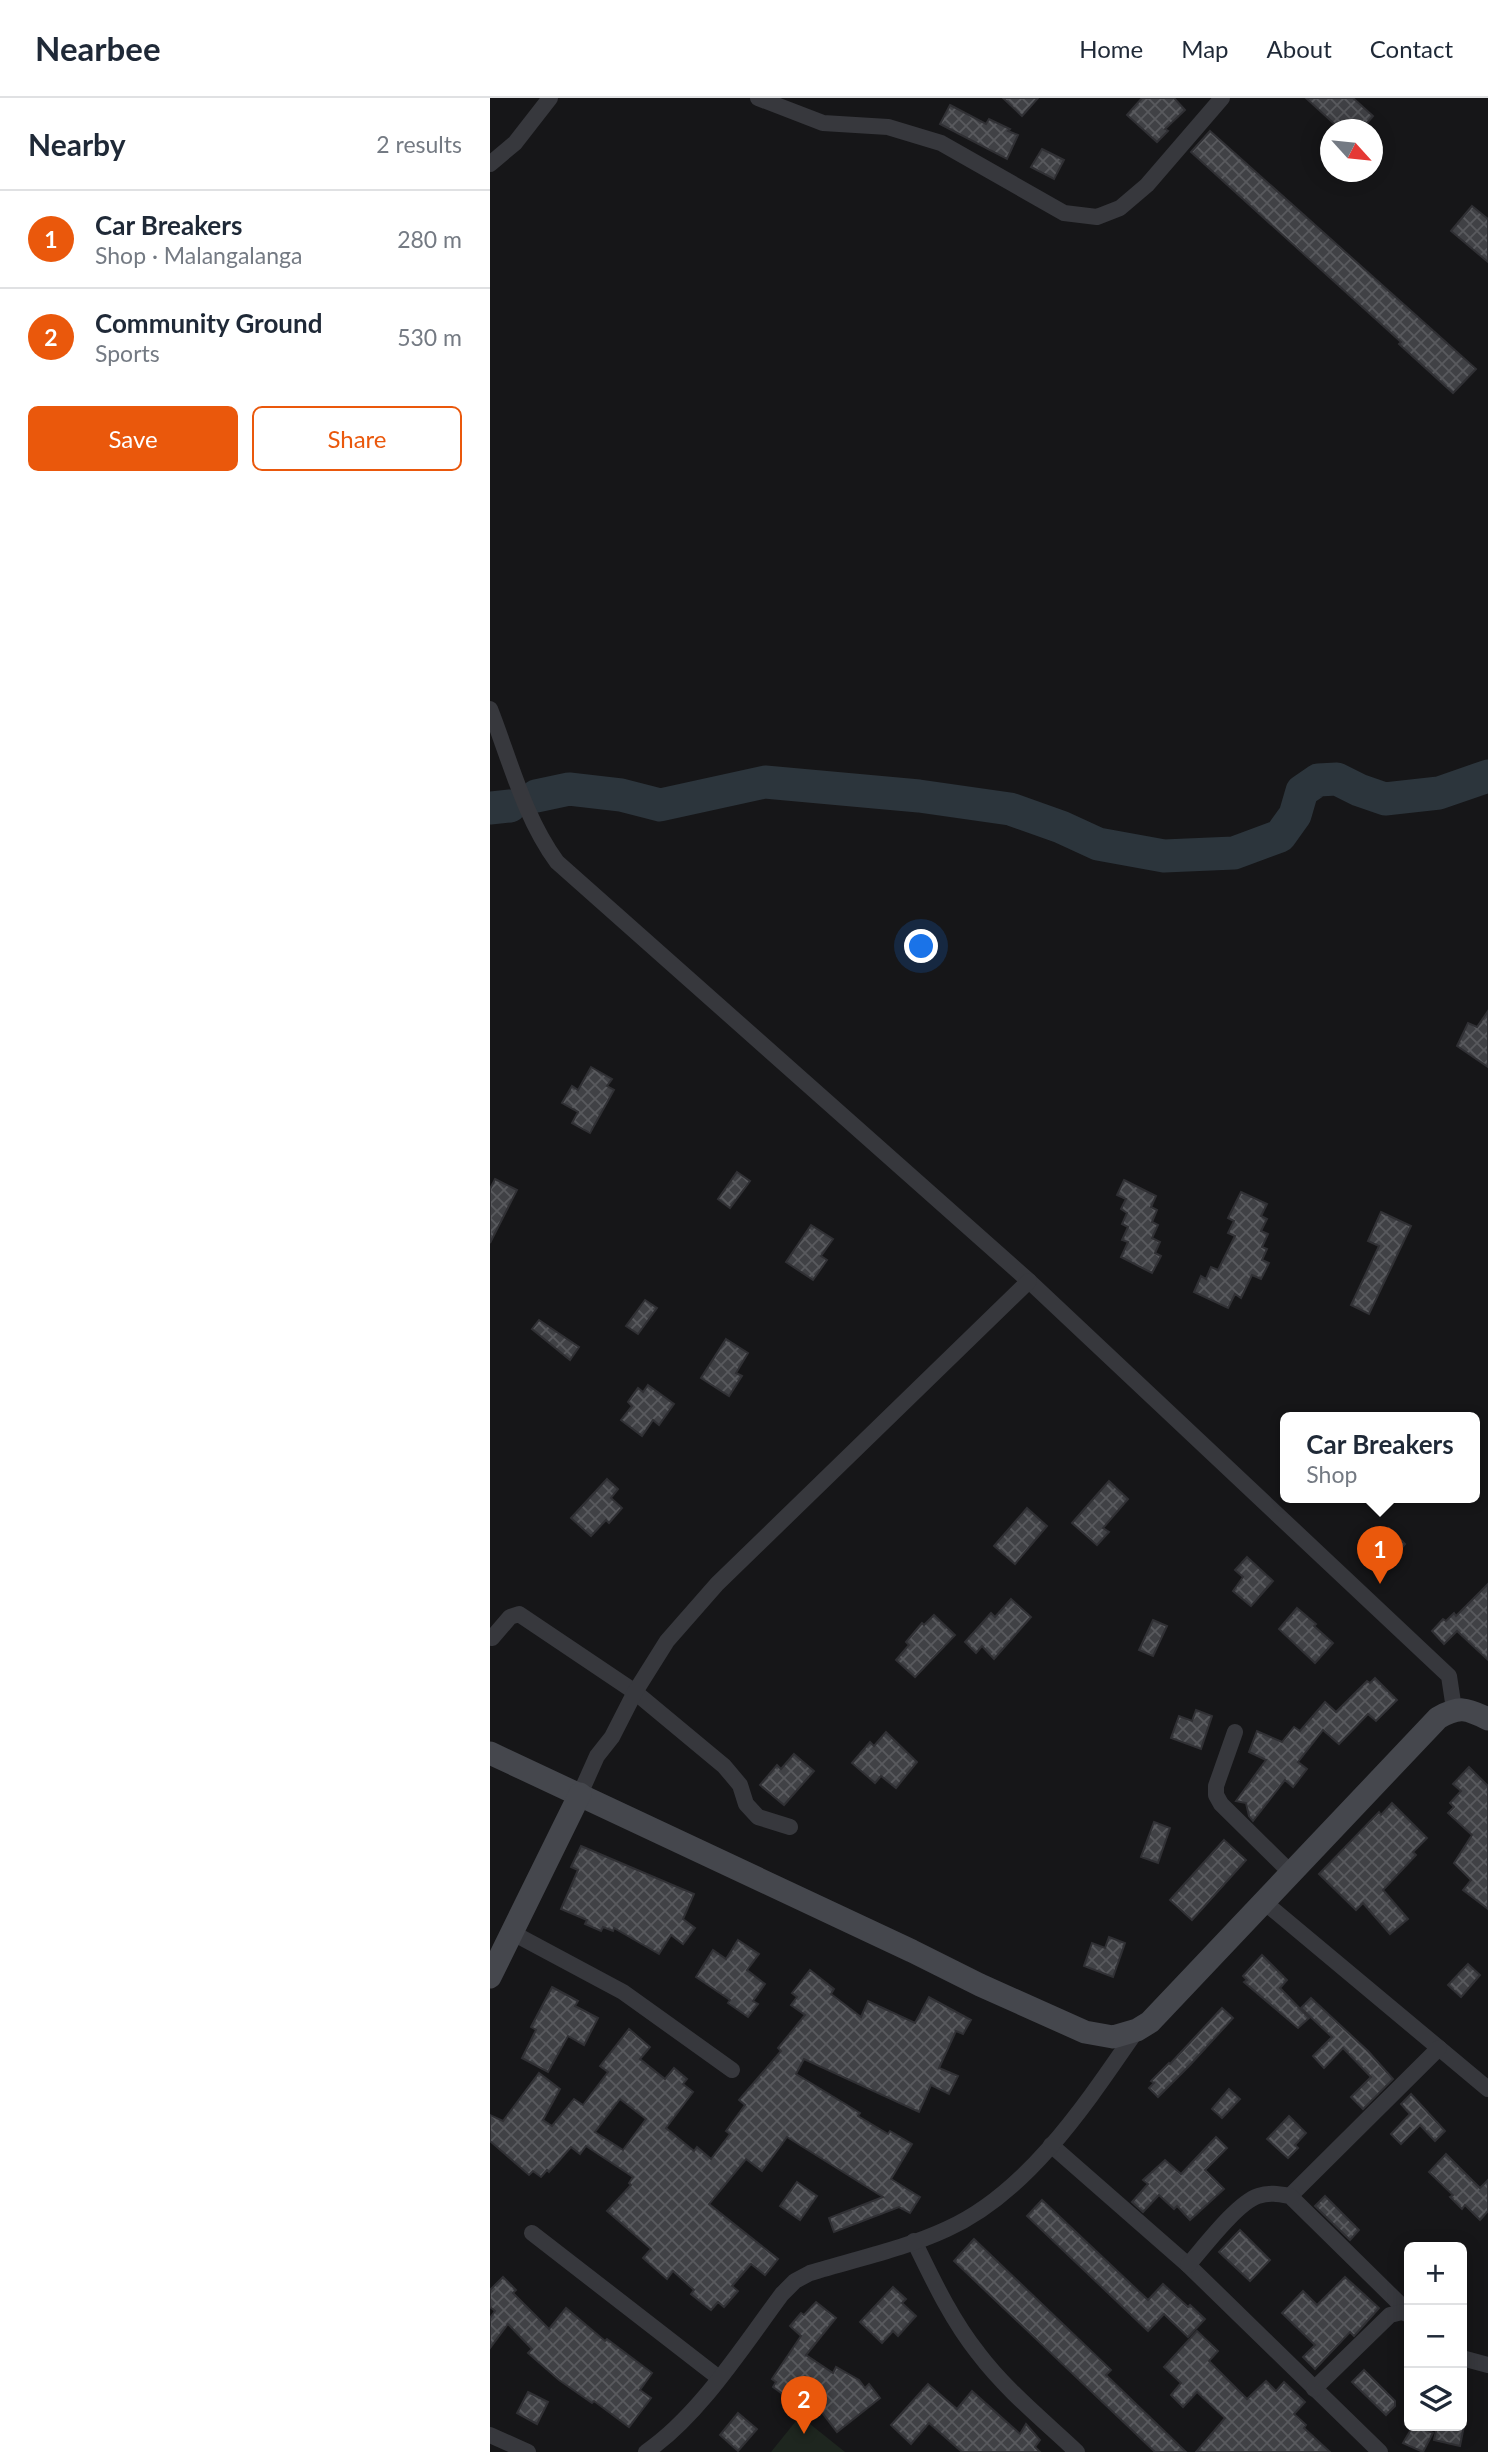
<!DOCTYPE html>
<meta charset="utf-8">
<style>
:root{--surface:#fff;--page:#f2f2f3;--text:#1f2937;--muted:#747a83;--line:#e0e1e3;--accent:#ea580c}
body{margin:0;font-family:Lato,sans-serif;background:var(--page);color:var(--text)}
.controls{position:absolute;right:21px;bottom:21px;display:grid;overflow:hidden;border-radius:10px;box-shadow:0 4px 18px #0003}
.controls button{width:63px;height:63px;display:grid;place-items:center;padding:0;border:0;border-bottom:2px solid var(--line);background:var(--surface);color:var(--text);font:35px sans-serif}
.compass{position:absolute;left:830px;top:21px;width:63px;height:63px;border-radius:50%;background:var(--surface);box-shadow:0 4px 18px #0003;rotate:117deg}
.you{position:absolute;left:432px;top:849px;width:24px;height:24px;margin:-18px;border:5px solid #fff;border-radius:50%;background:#1a73e8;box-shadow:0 0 0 10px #1a73e833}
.badge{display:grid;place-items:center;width:46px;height:46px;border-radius:50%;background:var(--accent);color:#fff;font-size:23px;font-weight:700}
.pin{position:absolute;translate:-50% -58px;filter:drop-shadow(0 2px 4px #0008)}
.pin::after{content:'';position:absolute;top:37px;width:24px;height:21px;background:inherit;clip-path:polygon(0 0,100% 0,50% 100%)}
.popup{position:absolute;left:790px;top:1314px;width:200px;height:91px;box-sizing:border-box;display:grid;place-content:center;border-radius:10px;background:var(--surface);filter:drop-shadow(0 2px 5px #0005);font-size:23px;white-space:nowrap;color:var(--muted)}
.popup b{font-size:26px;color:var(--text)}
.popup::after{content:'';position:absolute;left:50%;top:100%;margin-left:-14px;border:14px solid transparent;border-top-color:var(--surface)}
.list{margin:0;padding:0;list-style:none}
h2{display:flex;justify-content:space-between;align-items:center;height:91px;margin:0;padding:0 28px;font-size:30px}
h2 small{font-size:23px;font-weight:400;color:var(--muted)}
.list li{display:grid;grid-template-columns:46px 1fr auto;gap:21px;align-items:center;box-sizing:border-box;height:98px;padding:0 28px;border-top:2px solid var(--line)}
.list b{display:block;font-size:26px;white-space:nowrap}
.list p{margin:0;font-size:23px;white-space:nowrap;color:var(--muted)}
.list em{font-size:23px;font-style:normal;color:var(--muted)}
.actions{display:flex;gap:14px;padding:21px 28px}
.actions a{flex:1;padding:16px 0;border:2px solid var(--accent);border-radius:10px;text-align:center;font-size:24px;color:var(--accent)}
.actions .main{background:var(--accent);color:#fff}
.icon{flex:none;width:38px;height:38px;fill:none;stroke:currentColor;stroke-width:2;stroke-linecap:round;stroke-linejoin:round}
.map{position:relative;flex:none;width:998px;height:2354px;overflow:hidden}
header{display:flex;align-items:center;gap:42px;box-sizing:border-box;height:98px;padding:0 35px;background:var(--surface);border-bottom:2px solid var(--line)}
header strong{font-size:33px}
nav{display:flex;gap:38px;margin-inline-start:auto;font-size:24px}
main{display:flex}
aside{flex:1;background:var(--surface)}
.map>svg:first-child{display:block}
.green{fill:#1e261f}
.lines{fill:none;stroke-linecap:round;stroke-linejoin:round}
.river{stroke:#2c353c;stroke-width:33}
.building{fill:url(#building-cross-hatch);stroke:#303034;stroke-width:2;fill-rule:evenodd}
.street{stroke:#37383d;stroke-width:16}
.secondary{stroke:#45474d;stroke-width:23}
</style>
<header>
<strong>Nearbee</strong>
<nav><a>Home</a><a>Map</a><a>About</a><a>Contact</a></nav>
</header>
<main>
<aside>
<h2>Nearby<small>2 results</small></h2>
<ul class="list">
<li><span class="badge">1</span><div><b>Car Breakers</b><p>Shop · Malangalanga</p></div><em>280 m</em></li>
<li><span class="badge">2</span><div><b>Community Ground</b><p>Sports</p></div><em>530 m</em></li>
</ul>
<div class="actions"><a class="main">Save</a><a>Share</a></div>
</aside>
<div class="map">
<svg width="998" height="2354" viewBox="0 0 998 2354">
<defs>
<pattern id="building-cross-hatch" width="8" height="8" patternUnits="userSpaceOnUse" patternTransform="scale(1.75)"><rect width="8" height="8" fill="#404145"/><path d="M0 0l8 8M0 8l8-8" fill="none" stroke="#595a5e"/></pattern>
</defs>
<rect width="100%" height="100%" fill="#161618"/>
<polygon class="green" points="310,2318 355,2354 281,2354"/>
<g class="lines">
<g class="river">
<polyline points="46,698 79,691 131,697 170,707 275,684 429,698 520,711 571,729 608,746 674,758 744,755 790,738 805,717 812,693 828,682 847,681 869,692 895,701 949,695 998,678"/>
<polyline points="0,710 20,708"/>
</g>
</g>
<g class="building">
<polygon points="513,0 548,0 532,18"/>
<polygon points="652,0 684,0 695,12 675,31 678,33 667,44 637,17"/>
<polygon points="816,0 863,0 883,18 871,32 851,32"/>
<polygon points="460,7 496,26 499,21 520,31 518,33 528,37 517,61 450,26"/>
<polygon points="720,33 986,271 963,295 909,246 911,244 701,54"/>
<polygon points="552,51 574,62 564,81 541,69"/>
<polygon points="982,108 998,121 998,164 961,133"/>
<polygon points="998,913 998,969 967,948 978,925 987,929"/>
<polygon points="101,969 122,981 117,988 124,992 100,1035 82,1025 88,1014 72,1005 82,988 88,992"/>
<polygon points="247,1074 260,1083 240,1110 228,1101"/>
<polygon points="5,1081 27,1092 0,1145 0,1091"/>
<polygon points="634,1082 666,1098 661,1109 667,1112 662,1124 668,1127 662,1140 670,1144 665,1155 671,1158 662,1175 631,1159 638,1144 632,1142 638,1129 632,1126 637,1115 631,1111 636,1101 627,1097"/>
<polygon points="751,1094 777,1106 771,1118 777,1121 771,1133 778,1136 772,1149 777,1151 772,1162 779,1165 771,1181 762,1177 751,1200 745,1196 738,1210 704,1194 711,1178 716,1181 721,1169 728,1172 745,1138 738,1135 744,1123 738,1120"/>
<polygon points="891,1114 921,1128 879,1216 861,1207 889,1148 878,1143"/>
<polygon points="321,1127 343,1141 331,1158 337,1162 323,1182 296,1164"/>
<polygon points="155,1202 167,1210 148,1236 136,1228"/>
<polygon points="49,1222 89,1249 80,1262 42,1231"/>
<polygon points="236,1241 258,1255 246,1275 252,1278 239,1298 211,1280"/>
<polygon points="158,1287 184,1306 169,1327 163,1322 152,1338 131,1322 142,1308 138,1304 148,1290 153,1294"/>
<polygon points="117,1381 128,1391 121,1400 132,1410 119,1425 116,1422 101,1438 81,1420"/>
<polygon points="619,1383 638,1401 613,1430 619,1434 607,1447 582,1425"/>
<polygon points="537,1410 557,1428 525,1466 504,1448"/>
<polygon points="899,1430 915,1446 900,1464 897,1461 895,1463 881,1449"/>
<polygon points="757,1459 783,1483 761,1508 743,1493 753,1479 745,1472"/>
<polygon points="998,1486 998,1562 967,1533 954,1546 942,1533 953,1521 956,1523 964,1515 966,1518"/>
<polygon points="521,1501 541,1519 504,1561 492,1548 486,1555 475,1544 501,1515 505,1519"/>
<polygon points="807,1510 826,1526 824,1528 843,1545 825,1565 789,1531"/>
<polygon points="444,1517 465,1537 425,1579 406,1562 419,1547 416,1544 432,1525 434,1527"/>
<polygon points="663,1522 677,1528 663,1558 649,1552"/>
<polygon points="885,1580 907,1602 886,1623 878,1616 849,1646 833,1632 808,1664 817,1671 803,1689 795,1682 763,1723 759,1718 756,1705 746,1703 776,1662 759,1654 767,1633 792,1644 804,1629 810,1633 835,1604 846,1614 877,1583 880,1585"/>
<polygon points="706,1612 722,1618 711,1651 681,1640 689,1618 702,1623"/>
<polygon points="396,1634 427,1664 406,1690 391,1678 385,1685 362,1665 380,1644 384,1648"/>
<polygon points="304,1656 324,1673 294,1707 270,1687 287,1667 291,1671"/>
<polygon points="979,1669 998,1688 998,1811 973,1792 981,1782 964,1765 982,1737 958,1715 964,1709 960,1705 971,1693 963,1686"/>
<polygon points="902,1705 937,1740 923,1754 926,1757 893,1792 918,1821 900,1836 873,1805 866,1812 829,1776 889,1714 891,1717"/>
<polygon points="664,1724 680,1730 668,1765 651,1759"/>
<polygon points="734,1742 756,1762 702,1822 680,1802"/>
<polygon points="91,1748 204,1796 193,1821 205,1830 193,1846 181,1837 169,1856 124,1830 123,1833 113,1829 111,1833 95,1826 97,1822 71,1811 88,1772 81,1769"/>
<polygon points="619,1839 635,1845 623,1879 594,1868 602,1845 615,1850"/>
<polygon points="248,1842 269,1856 257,1872 275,1886 263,1903 268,1906 258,1919 238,1905 240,1902 206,1879 223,1852 236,1861"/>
<polygon points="772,1857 797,1882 790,1890 819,1920 808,1930 754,1884 757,1882 753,1878"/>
<polygon points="978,1866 990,1877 971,1899 958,1887"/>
<path d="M320,1872L344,1891L341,1896L371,1919L378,1903L425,1925L439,1899L481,1922L473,1936L466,1933L449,1970L468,1978L459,1996L441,1987L429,2014L314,1961L306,1976L370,2015L368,2018L398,2036L400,2033L422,2046L401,2081L430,2099L420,2115L409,2109L344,2134L339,2120L393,2099L297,2039L272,2073L256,2061L219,2106L288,2161L275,2177L261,2166L242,2188L248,2193L234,2209L228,2204L221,2212L201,2196L204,2192L183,2173L177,2181L153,2160L161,2151L117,2113L141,2087L139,2085L143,2079L96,2048L90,2056L81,2049L59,2074L57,2072L51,2079L43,2073L39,2077L0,2043V2017L13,2023L49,1975L70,1991L53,2022L62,2028L84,2001L93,2007L118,1974L110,1968L139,1931L160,1949L150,1961L175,1981L184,1970L197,1981L193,1986L203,1994L176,2030L204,2053L207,2049L221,2061L240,2036L236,2033L255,2007L249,2002L291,1953L288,1950L315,1917L301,1907L307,1899L302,1895ZM130,2001L156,2021L133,2052L105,2034Z"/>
<polygon points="62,1889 88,1903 85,1908 108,1920 94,1947 78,1938 58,1974 32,1960 46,1932 41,1929"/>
<polygon points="821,1900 878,1953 903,1981 873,2011 861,1999 881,1979 853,1950 834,1970 823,1958 842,1939 811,1910"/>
<polygon points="732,1910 743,1920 700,1967 668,1999 659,1990 664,1985 661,1983 679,1965 680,1966"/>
<polygon points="739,1991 750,2001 732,2020 722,2011"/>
<polygon points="921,1996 955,2033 945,2043 930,2027 911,2046 901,2036 920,2016 911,2006"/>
<polygon points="799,2018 816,2035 805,2047 808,2050 798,2060 777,2041"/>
<polygon points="726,2039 737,2050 715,2072 734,2091 700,2122 687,2108 684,2111 669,2097 653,2114 642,2104 658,2086 653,2082 675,2062 691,2076"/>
<polygon points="956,2056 990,2090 998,2082 998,2113 990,2122 975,2107 972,2111 960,2099 963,2097 939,2074"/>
<polygon points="307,2084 327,2098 310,2122 290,2108"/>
<polygon points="835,2098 869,2132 860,2142 825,2108"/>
<polygon points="552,2102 658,2202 673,2186 698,2209 700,2207 715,2221 698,2239 674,2216 658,2233 537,2118"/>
<polygon points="750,2132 780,2162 760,2183 729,2154"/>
<polygon points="484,2141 621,2272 616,2277 696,2354 665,2354 464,2163"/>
<polygon points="13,2179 26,2192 23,2195 59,2231 76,2210 115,2243 117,2241 162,2275 150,2292 161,2300 139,2329 104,2303 102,2305 69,2282 38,2255 42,2251 18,2226 0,2250 0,2220 5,2213 0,2209 0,2192"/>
<polygon points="855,2179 889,2210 864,2238 860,2234 825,2271 813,2259 825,2247 792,2215 813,2193 827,2207"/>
<polygon points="403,2189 416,2201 412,2205 426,2218 408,2238 403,2233 392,2245 370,2224"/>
<polygon points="326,2204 346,2220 316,2257 343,2275 346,2269 369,2282 375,2290 379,2286 390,2300 347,2334 314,2291 305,2305 283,2289 286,2284 282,2281 311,2238 300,2228 311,2215 314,2217"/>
<polygon points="707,2233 728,2253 719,2263 757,2301 776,2283 786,2293 794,2284 815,2304 804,2316 816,2327 814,2330 840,2354 706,2354 735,2320 707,2294 693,2309 681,2297 691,2285 674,2269"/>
<polygon points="874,2272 905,2303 905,2308 896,2317 862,2284"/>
<polygon points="438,2286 467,2311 482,2293 530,2336 536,2326 550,2342 545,2349 550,2354 472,2354 439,2325 421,2346 401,2327"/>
<polygon points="38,2294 58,2304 47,2326 27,2315"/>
<polygon points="248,2315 267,2331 248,2353 230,2337"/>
<polygon points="923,2328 930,2328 943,2335 933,2354 913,2345"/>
<polygon points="947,2328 974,2328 970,2348 944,2342"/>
</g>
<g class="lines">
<g class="street">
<polyline points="268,0 333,25 398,29 451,45 574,115 607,119 630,110 657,87 732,0"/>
<polyline points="0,66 25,45 60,0"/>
<path d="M0,611C20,662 34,719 67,764L539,1183L959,1578L964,1611"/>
<polyline points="2,1540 20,1519 29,1516 145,1594 234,1668 250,1687 256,1706 268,1719 300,1729"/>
<polyline points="745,1634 726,1688 726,1697 731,1706 800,1774"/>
<polyline points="90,1696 107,1658 122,1639 145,1594 177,1543 227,1486 539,1183"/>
<polyline points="773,1803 998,1991"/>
<polyline points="21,1834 133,1894 242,1972"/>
<polyline points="561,2047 698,2167 890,2354"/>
<polyline points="800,2098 949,1950"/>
<polyline points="42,2135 229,2280"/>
<path d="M424,2143C443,2182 461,2221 488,2255C516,2292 553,2322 587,2354"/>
<path d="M698,2167C714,2149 747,2105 768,2098C779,2094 789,2096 800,2098L919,2215"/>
<polyline points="972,2260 998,2267"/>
<polyline points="824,2291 900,2217 912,2214 919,2217"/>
<polyline points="0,2337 38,2354"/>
<path d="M156,2354C209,2318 254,2247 292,2196L305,2183L320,2175C365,2161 414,2151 457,2131C538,2095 598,2003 647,1932"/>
</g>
<g class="secondary">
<path d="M0,1655L422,1853L490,1887L595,1934L623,1939L647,1932L660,1924L948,1620C969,1608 976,1610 998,1621"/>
<polyline points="0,1879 90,1696"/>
</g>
</g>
</svg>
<div class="controls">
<button>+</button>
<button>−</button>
<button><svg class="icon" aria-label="layers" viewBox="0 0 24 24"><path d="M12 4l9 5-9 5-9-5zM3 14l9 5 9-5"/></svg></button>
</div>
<svg class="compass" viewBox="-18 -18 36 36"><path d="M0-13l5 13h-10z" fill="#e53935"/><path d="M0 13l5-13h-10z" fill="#747a83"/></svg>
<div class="you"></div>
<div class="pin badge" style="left:890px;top:1486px">1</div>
<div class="popup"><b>Car Breakers</b>Shop</div>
<div class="pin badge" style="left:314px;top:2336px">2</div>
</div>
</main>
